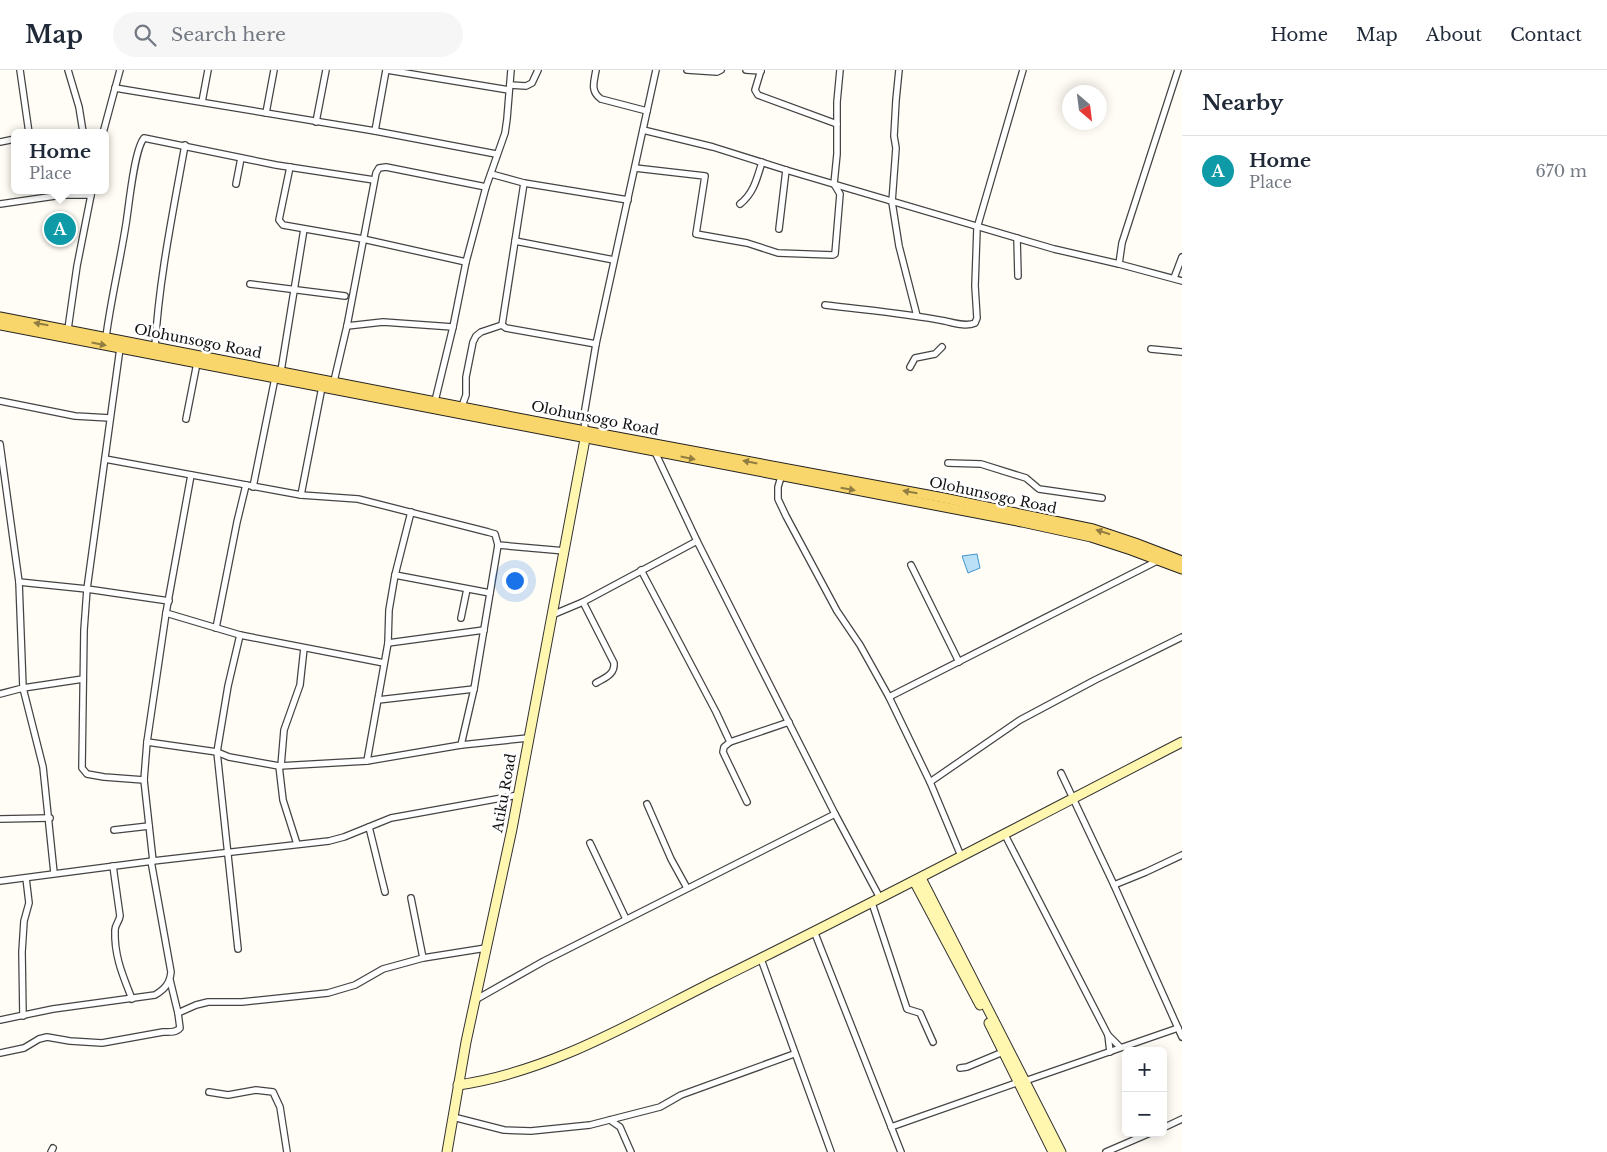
<!DOCTYPE html>
<meta charset="utf-8">
<style>
:root{--surface:#fff;--page:#f6f6f7;--text:#1f2937;--muted:#747a83;--line:#e0e1e3;--accent:#111827}
body{margin:0;font-family:"Libre Baskerville",serif;background:var(--page);color:var(--text)}
.controls{position:absolute;right:15px;bottom:15px;display:grid;overflow:hidden;border-radius:8px;box-shadow:0 2px 12px #0003}
.controls button{width:45px;height:45px;display:grid;place-items:center;padding:0;border:0;border-bottom:1px solid var(--line);background:var(--surface);color:var(--text);font:25px sans-serif}
.compass{position:absolute;left:1062px;top:15px;width:45px;height:45px;border-radius:50%;background:var(--surface);box-shadow:0 2px 12px #0003;rotate:152deg}
.you{position:absolute;left:514px;top:510px;width:18px;height:18px;margin:-12px;border:4px solid #fff;border-radius:50%;background:#1a73e8;box-shadow:0 0 0 8px #1a73e833}
.badge{display:grid;place-items:center;width:32px;height:32px;border-radius:50%;background:var(--accent);color:#fff;font-size:16px;font-weight:700}
.pin{position:absolute;translate:-50% -50%;border:2px solid #fff;box-shadow:0 1px 5px #0006}
.popup{position:absolute;left:11px;top:59px;width:98px;height:65px;box-sizing:border-box;display:grid;place-content:center;border-radius:8px;background:var(--surface);filter:drop-shadow(0 1px 4px #0005);font-size:16px;white-space:nowrap;color:var(--muted)}
.popup b{font-size:19px;color:var(--text)}
.popup::after{content:'';position:absolute;left:50%;top:100%;margin-left:-10px;border:10px solid transparent;border-top-color:var(--surface)}
.list{margin:0;padding:0;list-style:none}
h2{display:flex;justify-content:space-between;align-items:center;height:65px;margin:0;padding:0 20px;font-size:21px}
h2 small{font-size:16px;font-weight:400;color:var(--muted)}
.list li{display:grid;grid-template-columns:32px 1fr auto;gap:15px;align-items:center;box-sizing:border-box;height:70px;padding:0 20px;border-top:1px solid var(--line)}
.list b{display:block;font-size:19px;white-space:nowrap}
.list p{margin:0;font-size:16px;white-space:nowrap;color:var(--muted)}
.list em{font-size:16px;font-style:normal;color:var(--muted)}
.icon{flex:none;width:28px;height:28px;fill:none;stroke:currentColor;stroke-width:2;stroke-linecap:round;stroke-linejoin:round}
.map{position:relative;flex:none;width:1182px;height:1082px;overflow:hidden}
header{display:flex;align-items:center;gap:30px;box-sizing:border-box;height:70px;padding:0 25px;background:var(--surface);border-bottom:1px solid var(--line)}
header strong{font-size:24px}
nav{display:flex;gap:28px;margin-inline-start:auto;font-size:18px}
.search{width:350px;height:45px;background:var(--page);display:flex;align-items:center;gap:12px;box-sizing:border-box;padding:0 18px;border-radius:28px;color:var(--muted);font-size:19px}
main{display:flex}
aside{flex:1;background:var(--surface)}
.map>svg:first-child{display:block}
.water{fill:#b9e0f7;stroke:#3f96cf}
.lines{fill:none;stroke-linecap:round;stroke-linejoin:round}
.street-casing{stroke:#444;stroke-width:8}
.secondary-casing{stroke:#333;stroke-width:11}
.primary-casing{stroke:#222;stroke-width:11}
.street{stroke:#fff;stroke-width:5.5}
.secondary{stroke:#fff6b0;stroke-width:9}
.primary{stroke:#f9d66b;stroke-width:9}
.oneway{fill:#917d42}
.labels{text-anchor:middle;stroke-width:5;stroke-linejoin:round;paint-order:stroke}
.street-label{font-size:14px;fill:#111;stroke:#fff}
</style>
<header>
<strong>Map</strong>
<div class="search"><svg class="icon" aria-label="search" viewBox="0 0 24 24"><circle cx="10" cy="10" r="6"/><path d="M15 15l6 6"/></svg>Search here</div>
<nav><a>Home</a><a>Map</a><a>About</a><a>Contact</a></nav>
</header>
<main>
<div class="map">
<svg width="1182" height="1082" viewBox="0 0 1182 1082">
<rect width="100%" height="100%" fill="#fffdf5"/>
<polygon class="water" points="977,484 980,498 968,503 962,486"/>
<g class="lines">
<g class="street-casing">
<g id="street">
<polyline points="20,0 29,63"/>
<polyline points="68,0 79,37 83,62"/>
<polyline points="387,0 509,20"/>
<path d="M596,0C594,12 590,21 601,29L647,41"/>
<polyline points="687,0 717,2 721,0"/>
<polyline points="746,0 761,1"/>
<polyline points="761,0 755,20 758,25 837,54"/>
<polyline points="899,0 896,30 894,66 896,78 892,132 899,176 917,246"/>
<polyline points="510,15 526,16 532,13 538,0"/>
<polyline points="115,18 375,61 496,84"/>
<polyline points="202,32 208,0"/>
<polyline points="266,43 274,0"/>
<polyline points="316,52 326,0"/>
<polyline points="643,60 713,77 786,100 1054,179 1119,194 1182,211"/>
<polyline points="375,61 386,0"/>
<polyline points="74,63 103,63 120,0"/>
<polyline points="0,72 15,69"/>
<polyline points="290,97 279,150 283,155 363,169 466,192"/>
<polyline points="635,98 705,106 696,164 747,173 778,183 833,185 835,184 840,124 834,114 837,84 837,32 840,0"/>
<polyline points="491,104 524,113 628,130"/>
<polyline points="236,114 241,88"/>
<polyline points="0,134 62,125 91,125"/>
<path d="M740,134C754,123 757,108 762,92"/>
<polyline points="779,159 786,100"/>
<polyline points="1017,168 1018,206"/>
<polyline points="515,171 614,190"/>
<polyline points="1119,194 1122,173 1178,0"/>
<polyline points="1174,208 1182,187"/>
<polyline points="250,214 345,226"/>
<path d="M825,235C865,240 905,243 945,251C954,253 966,257 975,253L977,248L975,216L977,158L1023,0"/>
<polyline points="502,255 524,113"/>
<polyline points="347,256 383,252 453,257"/>
<polyline points="68,259 77,196 92,120"/>
<path d="M106,267C111,229 120,192 126,154C129,136 134,80 144,68L276,95L374,110"/>
<path d="M155,277C159,209 173,142 185,75"/>
<polyline points="120,278 87,519 84,560 82,698 87,704 104,707 144,710"/>
<polyline points="1151,279 1182,282"/>
<polyline points="910,297 915,288 935,284 942,277"/>
<polyline points="281,301 304,159"/>
<polyline points="334,311 347,256 376,103 379,98 386,97 486,117"/>
<polyline points="0,331 75,346 110,348"/>
<polyline points="435,331 453,257 466,192 486,117 505,63 507,49 511,0"/>
<polyline points="462,336 466,325 466,307 473,272 476,266 481,262 502,255 506,258 596,274"/>
<polyline points="186,349 197,293"/>
<polyline points="585,361 584,345 596,274 656,0"/>
<polyline points="0,374 19,512 23,618 0,624"/>
<polyline points="655,382 697,471 835,744 880,828"/>
<polyline points="105,389 301,425 358,429 488,462 495,464 498,475 565,481"/>
<polyline points="948,393 981,394 1026,408 1039,419 1102,428"/>
<polyline points="781,407 778,417 778,429 786,446 837,541 860,575 889,627 930,712 961,786"/>
<polyline points="253,417 275,308"/>
<polyline points="301,425 322,317"/>
<polyline points="911,495 959,592"/>
<polyline points="641,500 716,642 730,672 724,677 723,682 747,732"/>
<polyline points="395,505 490,523"/>
<polyline points="19,512 87,519 169,531"/>
<path d="M583,532L614,593C615,605 604,608 596,613"/>
<polyline points="166,543 240,565 384,593"/>
<polyline points="552,545 583,532 697,471"/>
<polyline points="461,548 467,519"/>
<polyline points="216,558 237,452 246,415"/>
<polyline points="388,573 484,560"/>
<polyline points="889,627 1159,490"/>
<polyline points="378,630 474,619"/>
<polyline points="147,672 217,682 229,687 279,696 367,691 461,675 528,668"/>
<polyline points="730,672 789,652"/>
<polyline points="461,675 474,619 498,475"/>
<polyline points="367,691 388,573 389,540 395,505 411,442"/>
<polyline points="279,696 283,730 297,774"/>
<polyline points="281,696 284,660 300,615 304,578"/>
<polyline points="1061,703 1114,815 1182,967"/>
<polyline points="930,712 1020,650 1095,610 1182,567"/>
<polyline points="647,734 671,789 687,818"/>
<polyline points="0,749 50,748"/>
<polyline points="369,757 385,822"/>
<polyline points="114,760 149,756"/>
<polyline points="1004,763 1108,965 1110,982"/>
<polyline points="590,773 626,849"/>
<polyline points="153,791 144,710 147,672 166,543 191,405"/>
<path d="M113,796L120,846C119,852 115,855 115,860C114,886 123,906 132,929"/>
<polyline points="54,803 43,697 23,618 83,609"/>
<polyline points="0,811 153,791 329,771 344,767 391,748 518,725"/>
<polyline points="1114,815 1146,802 1182,785"/>
<polyline points="411,828 423,888"/>
<polyline points="872,833 907,939 920,943 933,972"/>
<polyline points="814,861 901,1082"/>
<polyline points="238,879 217,682 228,616 240,565"/>
<polyline points="761,889 831,1082"/>
<polyline points="170,910 178,943"/>
<polyline points="475,930 544,891 835,744"/>
<polyline points="23,946 22,882 24,851 29,833 26,808"/>
<path d="M0,950L53,939L155,925C165,919 170,913 171,902L151,791"/>
<polyline points="1108,965 1120,977"/>
<path d="M0,983L24,978L39,969L47,967L70,971L102,973L163,962C169,962 176,963 180,958L178,943L196,935L208,932H242L328,923L355,915L383,899L423,888L486,878"/>
<polyline points="960,998 967,997 1003,982"/>
<polyline points="1025,1011 1178,958"/>
<polyline points="209,1022 228,1025 256,1020 273,1022 280,1037 287,1082"/>
<polyline points="453,1047 504,1060 531,1061 590,1055 660,1037 681,1025 794,984"/>
<polyline points="610,1050 620,1057 631,1082"/>
<polyline points="891,1057 1019,1012"/>
<polyline points="1163,1058 1182,1049"/>
<polyline points="51,1082 53,1078"/>
<polyline points="1106,1082 1150,1063"/>
</g>
</g>
<g class="secondary-casing">
<g id="secondary">
<polyline points="921,808 1061,1082"/>
<polyline points="914,811 980,935"/>
<polyline points="989,953 1053,1082"/>
<path d="M458,1015C550,1002 633,952 715,911C872,834 1027,752 1182,672"/>
<polyline points="447,1082 466,972 512,759 585,369 585,361"/>
</g>
</g>
<g class="primary-casing">
<g id="primary">
<polyline points="0,247 585,361 944,428 1093,459 1135,473 1182,491"/>
<polyline points="0,255 1022,452 1091,467 1131,480 1182,499"/>
</g>
</g>
<use href="#street" class="street"/>
<use href="#secondary" class="secondary"/>
<use href="#primary" class="primary"/>
</g>
<defs><path id="oneway-solid" d="M-6-.8H1V-3.2L6.5 0L1 3.2V.8H-6Z" transform="scale(1.25)"/></defs>
<g class="oneway">
<use href="#oneway-solid" transform="translate(41 254) rotate(-170)"/>
<use href="#oneway-solid" transform="translate(99 274) rotate(11)"/>
<use href="#oneway-solid" transform="translate(688 388) rotate(11)"/>
<use href="#oneway-solid" transform="translate(750 392) rotate(-169)"/>
<use href="#oneway-solid" transform="translate(848 419) rotate(10)"/>
<use href="#oneway-solid" transform="translate(910 422) rotate(-170)"/>
<use href="#oneway-solid" transform="translate(1103 462) rotate(-162)"/>
</g>
<g class="labels">
<g class="street-label">
<text transform="translate(198 271) rotate(11)" y="5">Olohunsogo Road</text>
<text transform="translate(595 348) rotate(11)" y="5">Olohunsogo Road</text>
<text transform="translate(993 425) rotate(12)" y="5">Olohunsogo Road</text>
<text transform="translate(504 723) rotate(-80)" y="5">Atiku Road</text>
</g>
</g>
</svg>
<div class="controls">
<button>+</button>
<button>−</button>
</div>
<svg class="compass" viewBox="-18 -18 36 36"><path d="M0-13l5 13h-10z" fill="#e53935"/><path d="M0 13l5-13h-10z" fill="#747a83"/></svg>
<div class="you"></div>
<div class="pin badge" style="left:60px;top:159px;background:#0f9aa8">A</div>
<div class="popup"><b>Home</b>Place</div>
</div>
<aside>
<h2>Nearby<small></small></h2>
<ul class="list">
<li><span class="badge" style="background:#0f9aa8">A</span><div><b>Home</b><p>Place</p></div><em>670 m</em></li>
</ul>
</aside>
</main>
